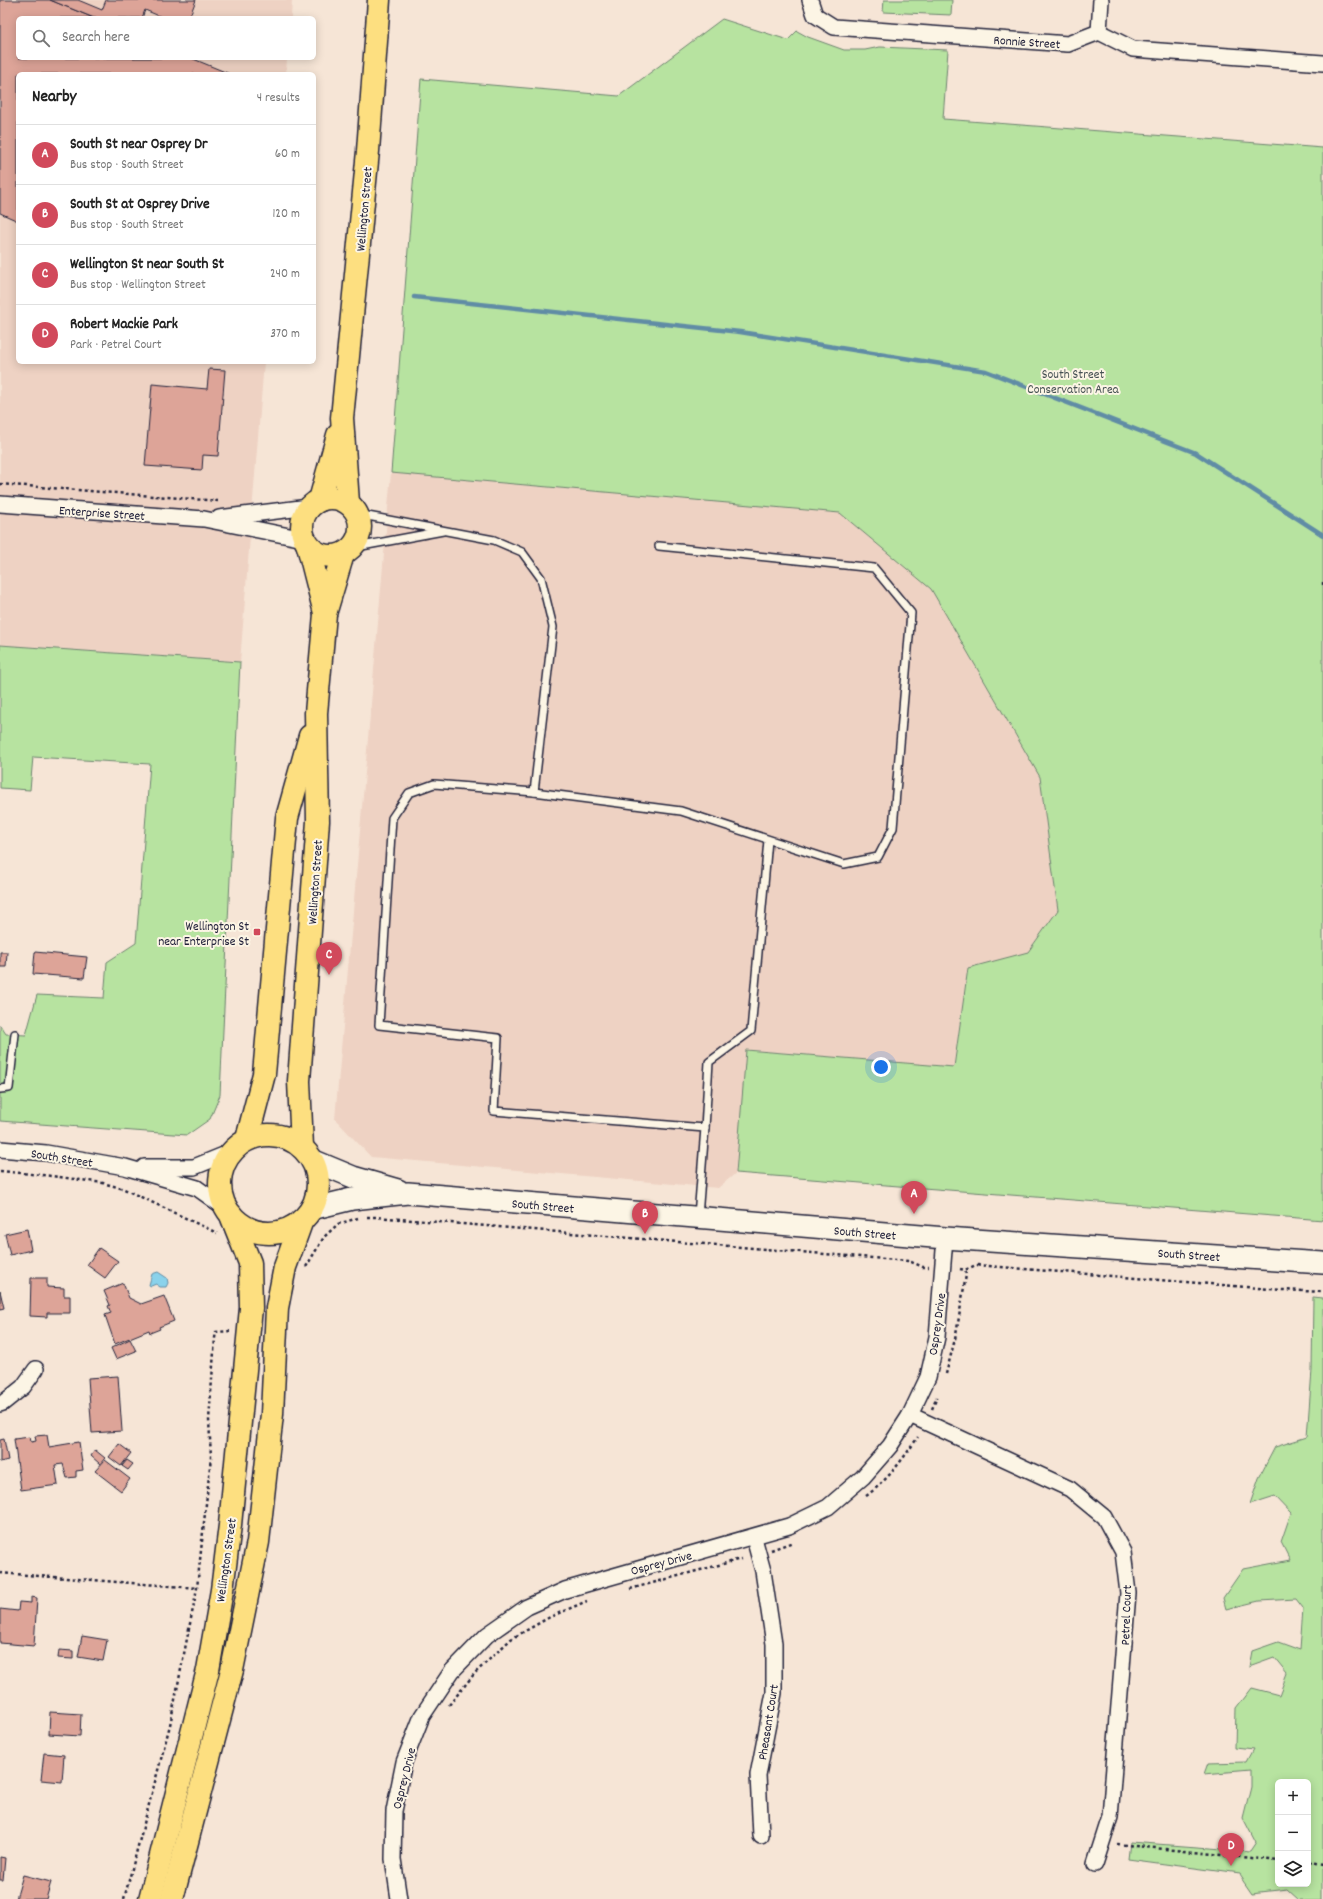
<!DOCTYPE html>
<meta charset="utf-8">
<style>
:root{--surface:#fff;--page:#f2f2f2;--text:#222;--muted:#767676;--line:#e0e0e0;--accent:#d1495b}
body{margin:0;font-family:Dekko,sans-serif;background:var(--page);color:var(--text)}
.controls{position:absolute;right:12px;bottom:12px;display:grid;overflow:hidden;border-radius:6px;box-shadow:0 2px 10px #0003}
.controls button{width:36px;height:36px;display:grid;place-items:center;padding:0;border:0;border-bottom:1px solid var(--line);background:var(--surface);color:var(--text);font:20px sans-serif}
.you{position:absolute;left:881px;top:1067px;width:14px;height:14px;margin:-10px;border:3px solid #fff;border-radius:50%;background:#1a73e8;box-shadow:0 0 0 6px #1a73e833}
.badge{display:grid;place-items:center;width:26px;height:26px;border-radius:50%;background:var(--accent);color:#fff;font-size:13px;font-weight:700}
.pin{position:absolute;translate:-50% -33px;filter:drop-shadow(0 1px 2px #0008)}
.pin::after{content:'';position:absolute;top:21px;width:14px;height:12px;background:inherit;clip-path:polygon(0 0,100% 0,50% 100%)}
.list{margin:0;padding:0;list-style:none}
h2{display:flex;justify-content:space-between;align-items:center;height:52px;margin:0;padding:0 16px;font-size:17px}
h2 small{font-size:13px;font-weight:400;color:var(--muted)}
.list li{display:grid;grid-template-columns:26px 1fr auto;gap:12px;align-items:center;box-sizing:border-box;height:60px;padding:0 16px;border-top:1px solid var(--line)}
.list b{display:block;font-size:15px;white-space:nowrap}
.list p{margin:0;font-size:13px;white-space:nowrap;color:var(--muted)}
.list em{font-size:13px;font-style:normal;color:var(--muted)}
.icon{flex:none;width:22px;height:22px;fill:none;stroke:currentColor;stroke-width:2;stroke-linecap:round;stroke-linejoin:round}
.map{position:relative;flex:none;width:1323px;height:1899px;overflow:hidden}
.search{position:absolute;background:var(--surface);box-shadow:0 2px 10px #0003;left:16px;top:16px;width:300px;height:44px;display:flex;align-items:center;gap:10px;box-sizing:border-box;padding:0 14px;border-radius:6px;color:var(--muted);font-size:15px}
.panel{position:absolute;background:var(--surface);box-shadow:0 2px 10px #0003;left:16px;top:72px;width:300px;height:292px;border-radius:6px}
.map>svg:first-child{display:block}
.built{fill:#eed2c3}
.green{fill:#b7e3a0;stroke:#6c826e;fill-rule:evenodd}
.water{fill:#8ad2eb;stroke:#608ca5}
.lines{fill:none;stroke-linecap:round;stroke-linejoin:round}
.stream{stroke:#608ca5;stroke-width:4.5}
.building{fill:#dda498;stroke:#22223b}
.lane-casing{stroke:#22223b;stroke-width:10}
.street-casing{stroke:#22223b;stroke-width:18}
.secondary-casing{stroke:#22223b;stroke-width:24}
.primary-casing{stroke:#22223b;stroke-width:25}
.path{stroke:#22223b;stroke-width:2.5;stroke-dasharray:3 3;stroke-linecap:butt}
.lane{stroke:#fcf5e5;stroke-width:7}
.street{stroke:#fcf5e5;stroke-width:15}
.secondary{stroke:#fcf5e5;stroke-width:21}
.primary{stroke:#fddf80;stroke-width:22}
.poi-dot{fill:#d1495b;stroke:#fcf5e5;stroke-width:1.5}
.labels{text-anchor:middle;stroke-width:4;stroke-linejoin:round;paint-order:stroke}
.street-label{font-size:13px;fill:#22223b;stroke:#fcf5e5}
.park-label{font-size:13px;fill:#475254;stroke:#fcf5e5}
.poi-label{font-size:13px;fill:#22223b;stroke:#fcf5e5;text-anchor:end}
</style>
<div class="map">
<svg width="1323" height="1899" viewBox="0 0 1323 1899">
<rect width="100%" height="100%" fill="#f6e5d6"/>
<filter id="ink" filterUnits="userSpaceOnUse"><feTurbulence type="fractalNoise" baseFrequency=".025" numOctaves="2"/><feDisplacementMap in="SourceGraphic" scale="8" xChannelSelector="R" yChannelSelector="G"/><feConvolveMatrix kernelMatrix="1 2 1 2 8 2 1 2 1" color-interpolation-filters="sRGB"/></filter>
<g filter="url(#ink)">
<g class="built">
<polygon points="0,0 292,0 291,18 18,18 18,58 287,58 286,74 18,74 18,362 264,362 240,662 0,645"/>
<polygon points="391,473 840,513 931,589 1040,777 1058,910 1028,952 968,968 954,1067 747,1050 736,1173 718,1188 371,1157 335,1119"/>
</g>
<g class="green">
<polygon points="884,0 952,0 951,15 883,12"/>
<polygon points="722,19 788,40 797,31 808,37 844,50 865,50 880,47 948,50 943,119 1323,148 1323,1220 736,1173 746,1050 954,1067 968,968 1028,952 1058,910 1040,777 931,589 840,513 391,473 421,79 619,96"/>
<polygon points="0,645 240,662 220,1095 210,1119 187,1135 0,1121 0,1025 6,1034 26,1035 37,995 104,998 107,962 136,943 150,764 33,757 30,790 0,788"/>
<path d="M1313,1297L1323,1298V1899H1298L1287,1889L1252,1893L1239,1874L1128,1859L1130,1842L1249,1851L1255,1842L1243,1819L1251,1787V1770L1204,1774L1208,1763L1246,1762L1253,1749L1235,1747L1236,1709L1252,1688L1279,1695L1287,1674L1274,1658L1249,1667L1252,1651L1278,1642L1300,1650L1303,1608L1296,1599L1259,1601L1226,1609L1223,1598L1243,1569L1290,1560L1281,1542L1291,1513L1275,1496L1250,1504L1259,1478L1275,1447L1307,1437L1312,1370ZM1278,1782H1308V1884H1278Z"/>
</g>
<polygon class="water" points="158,1272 167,1278 168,1283 166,1287 160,1287 156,1284 151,1286 149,1285 152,1274"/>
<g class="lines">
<polyline class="stream" points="414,297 740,332 986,371 1196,453 1323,535"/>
</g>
<g class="building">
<polygon points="0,0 50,0 94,18 18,18 18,58 191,58 230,74 18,74 18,221 0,213"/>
<polygon points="50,0 78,0 102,10 106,0 196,0 189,18 164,18 145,10 142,18 94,18"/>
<polygon points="209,369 225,370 218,456 203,455 202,470 145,466 152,384 207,389"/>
<polygon points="0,952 7,952 6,967 0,967"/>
<polygon points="35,952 87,957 84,978 33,974"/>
<polygon points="27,1229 31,1250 10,1255 5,1234"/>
<polygon points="99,1248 118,1261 105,1278 87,1265"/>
<polygon points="31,1278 47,1278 47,1287 64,1288 64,1296 70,1296 70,1313 47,1313 47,1317 30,1316"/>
<polygon points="123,1283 129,1298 141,1304 164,1296 174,1321 159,1327 160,1329 150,1333 149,1330 115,1344 105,1315 111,1313 108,1306 110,1305 104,1291"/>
<polygon points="0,1291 4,1308 0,1309"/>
<polygon points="130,1339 136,1351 116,1359 111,1348"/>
<polygon points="118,1376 122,1431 92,1433 88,1378"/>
<polygon points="47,1435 49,1447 79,1442 83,1470 76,1471 76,1477 67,1478 63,1464 55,1465 58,1485 21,1490 14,1439 30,1437 31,1442 36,1441 35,1436"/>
<polygon points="4,1439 8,1460 0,1462 0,1440"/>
<polygon points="119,1444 131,1453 121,1466 109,1457"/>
<polygon points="95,1450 105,1458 100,1464 91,1456"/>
<polygon points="105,1460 130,1479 121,1491 95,1471"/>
<polygon points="127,1460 133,1464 128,1470 122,1466"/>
<polygon points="31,1597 37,1598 34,1646 0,1643 0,1609 18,1611 19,1602 31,1603"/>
<polygon points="82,1636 107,1640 103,1661 78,1657"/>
<polygon points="59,1650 73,1651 73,1659 58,1658"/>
<polygon points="50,1712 81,1714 80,1736 49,1734"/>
<polygon points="44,1753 64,1755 62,1782 41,1780"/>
<polygon points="0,1857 5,1858 3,1880 0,1880"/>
<polygon points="23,1875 51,1882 46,1899 16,1899"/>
</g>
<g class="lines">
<g class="lane-casing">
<g id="lane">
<polyline points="357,514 494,540 522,552 541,578 553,627 534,792"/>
<polyline points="659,546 874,568 911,613 893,828 878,857 844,864 681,811 534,792 434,784 409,793 392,818 379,1025 498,1038 494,1111 705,1128 698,1216"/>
<polyline points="351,548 443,531"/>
<polyline points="0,1089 9,1088 15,1034"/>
<polyline points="705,1128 709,1062 751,1031 768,840"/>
</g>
</g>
<g class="street-casing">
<g id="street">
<polyline points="810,0 815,15 834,27 1068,44 1099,32 1133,49 1323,63"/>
<polyline points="1099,32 1101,0"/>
<polyline points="0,504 204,519 304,539"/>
<polyline points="219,518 309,507"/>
<polyline points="0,1149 46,1153 125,1167 197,1188 225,1208"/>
<polyline points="144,1167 194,1167 231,1152"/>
<polyline points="0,1404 3,1403 23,1387 36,1369"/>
<polyline points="910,1415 1070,1489 1104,1517 1123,1552 1128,1593 1110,1817 1095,1864"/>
<polyline points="754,1538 763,1571 774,1644 774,1693 758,1775 761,1836"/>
<polyline points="399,1899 393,1859 394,1811 404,1762 422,1716 452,1671 487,1635 527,1607 565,1590 789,1526 828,1507 863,1477 890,1446 910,1415 928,1377 937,1337 945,1238"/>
</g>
</g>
<g class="secondary-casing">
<g id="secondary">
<polyline points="312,1160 353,1177 398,1190"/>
<polyline points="311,1209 352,1199 408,1193 945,1238 1323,1263"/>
</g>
</g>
<g class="primary-casing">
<g id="primary">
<circle cx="331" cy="527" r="29"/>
<polyline points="320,500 338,435"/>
<polyline points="348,503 342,418 368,151 379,0"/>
<polyline points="308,546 325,613"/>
<circle cx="269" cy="1184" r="49"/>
<polyline points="247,1139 264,1074 287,818 310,736"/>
<polyline points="302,1147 299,1081 318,821 316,713 325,614 343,554"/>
<polyline points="150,1899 208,1670 222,1590 230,1525 251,1308 250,1263 232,1218"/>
<polyline points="172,1899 232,1670 258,1542 272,1414 277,1308 285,1267 302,1220"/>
</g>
</g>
<g class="path">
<polyline points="0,484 218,501"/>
<polyline points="1323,582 1323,587"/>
<polyline points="0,1171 52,1176 103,1183 124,1189 217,1233"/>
<polyline points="367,1217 377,1217 909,1261 923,1267 929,1267"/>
<polyline points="306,1267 324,1237 338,1224 358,1218"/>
<polyline points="960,1269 965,1270 976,1265 1283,1290 1323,1292"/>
<polyline points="946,1374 956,1335 966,1275 965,1270"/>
<polyline points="932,1409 937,1397"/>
<path d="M866,1496C888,1480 903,1459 918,1437"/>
<polyline points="771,1550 793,1542"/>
<polyline points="0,1573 197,1588"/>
<polyline points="630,1589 741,1559"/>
<polyline points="449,1705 475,1673 511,1639 550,1617 587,1601"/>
<polyline points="1117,1844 1278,1861"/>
<polyline points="1308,1864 1323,1866"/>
<polyline points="124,1899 170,1725 197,1588 211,1457 209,1420 215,1338 216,1332 230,1331"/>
</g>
<use href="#lane" class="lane"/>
<use href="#street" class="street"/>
<use href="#secondary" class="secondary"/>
<use href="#primary" class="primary"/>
</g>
</g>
<rect class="poi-dot" x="253" y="928" width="8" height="8" rx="2"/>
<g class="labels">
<g class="street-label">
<text transform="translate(1027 41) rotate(4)" y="5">Ronnie Street</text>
<text transform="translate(363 209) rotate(-85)" y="5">Wellington Street</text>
<text transform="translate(102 512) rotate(4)" y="5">Enterprise Street</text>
<text transform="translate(314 882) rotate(-86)" y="5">Wellington Street</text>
<text transform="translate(62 1157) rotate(9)" y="5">South Street</text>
<text transform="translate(543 1205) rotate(5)" y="5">South Street</text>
<text transform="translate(865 1232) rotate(5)" y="5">South Street</text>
<text transform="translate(1189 1254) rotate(4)" y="5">South Street</text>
<text transform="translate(936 1324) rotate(-82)" y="5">Osprey Drive</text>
<text transform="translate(225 1560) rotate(-82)" y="5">Wellington Street</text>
<text transform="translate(661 1562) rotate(-15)" y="5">Osprey Drive</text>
<text transform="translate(1125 1615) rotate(-88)" y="5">Petrel Court</text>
<text transform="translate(767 1722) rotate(-81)" y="5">Pheasant Court</text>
<text transform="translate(403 1778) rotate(-76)" y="5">Osprey Drive</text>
</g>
<g class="park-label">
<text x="1073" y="378">South Street<tspan x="1073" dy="15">Conservation Area</tspan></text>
</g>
<g class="poi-label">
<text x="249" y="930">Wellington St<tspan x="249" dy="15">near Enterprise St</tspan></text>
</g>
</g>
</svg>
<div class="controls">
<button>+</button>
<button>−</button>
<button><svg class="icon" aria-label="layers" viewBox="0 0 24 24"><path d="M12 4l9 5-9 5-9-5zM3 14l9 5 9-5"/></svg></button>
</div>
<div class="you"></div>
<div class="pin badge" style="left:914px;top:1214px">A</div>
<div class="pin badge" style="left:645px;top:1234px">B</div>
<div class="pin badge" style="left:329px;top:975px">C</div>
<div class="pin badge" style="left:1231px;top:1866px">D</div>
<div class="search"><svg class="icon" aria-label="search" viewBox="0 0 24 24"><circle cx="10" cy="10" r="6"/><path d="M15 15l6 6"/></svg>Search here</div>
<section class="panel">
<h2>Nearby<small>4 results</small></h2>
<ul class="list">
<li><span class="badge">A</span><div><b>South St near Osprey Dr</b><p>Bus stop · South Street</p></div><em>60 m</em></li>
<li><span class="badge">B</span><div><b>South St at Osprey Drive</b><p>Bus stop · South Street</p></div><em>120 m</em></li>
<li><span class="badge">C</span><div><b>Wellington St near South St</b><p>Bus stop · Wellington Street</p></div><em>240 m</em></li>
<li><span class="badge">D</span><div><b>Robert Mackie Park</b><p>Park · Petrel Court</p></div><em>370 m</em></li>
</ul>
</section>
</div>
